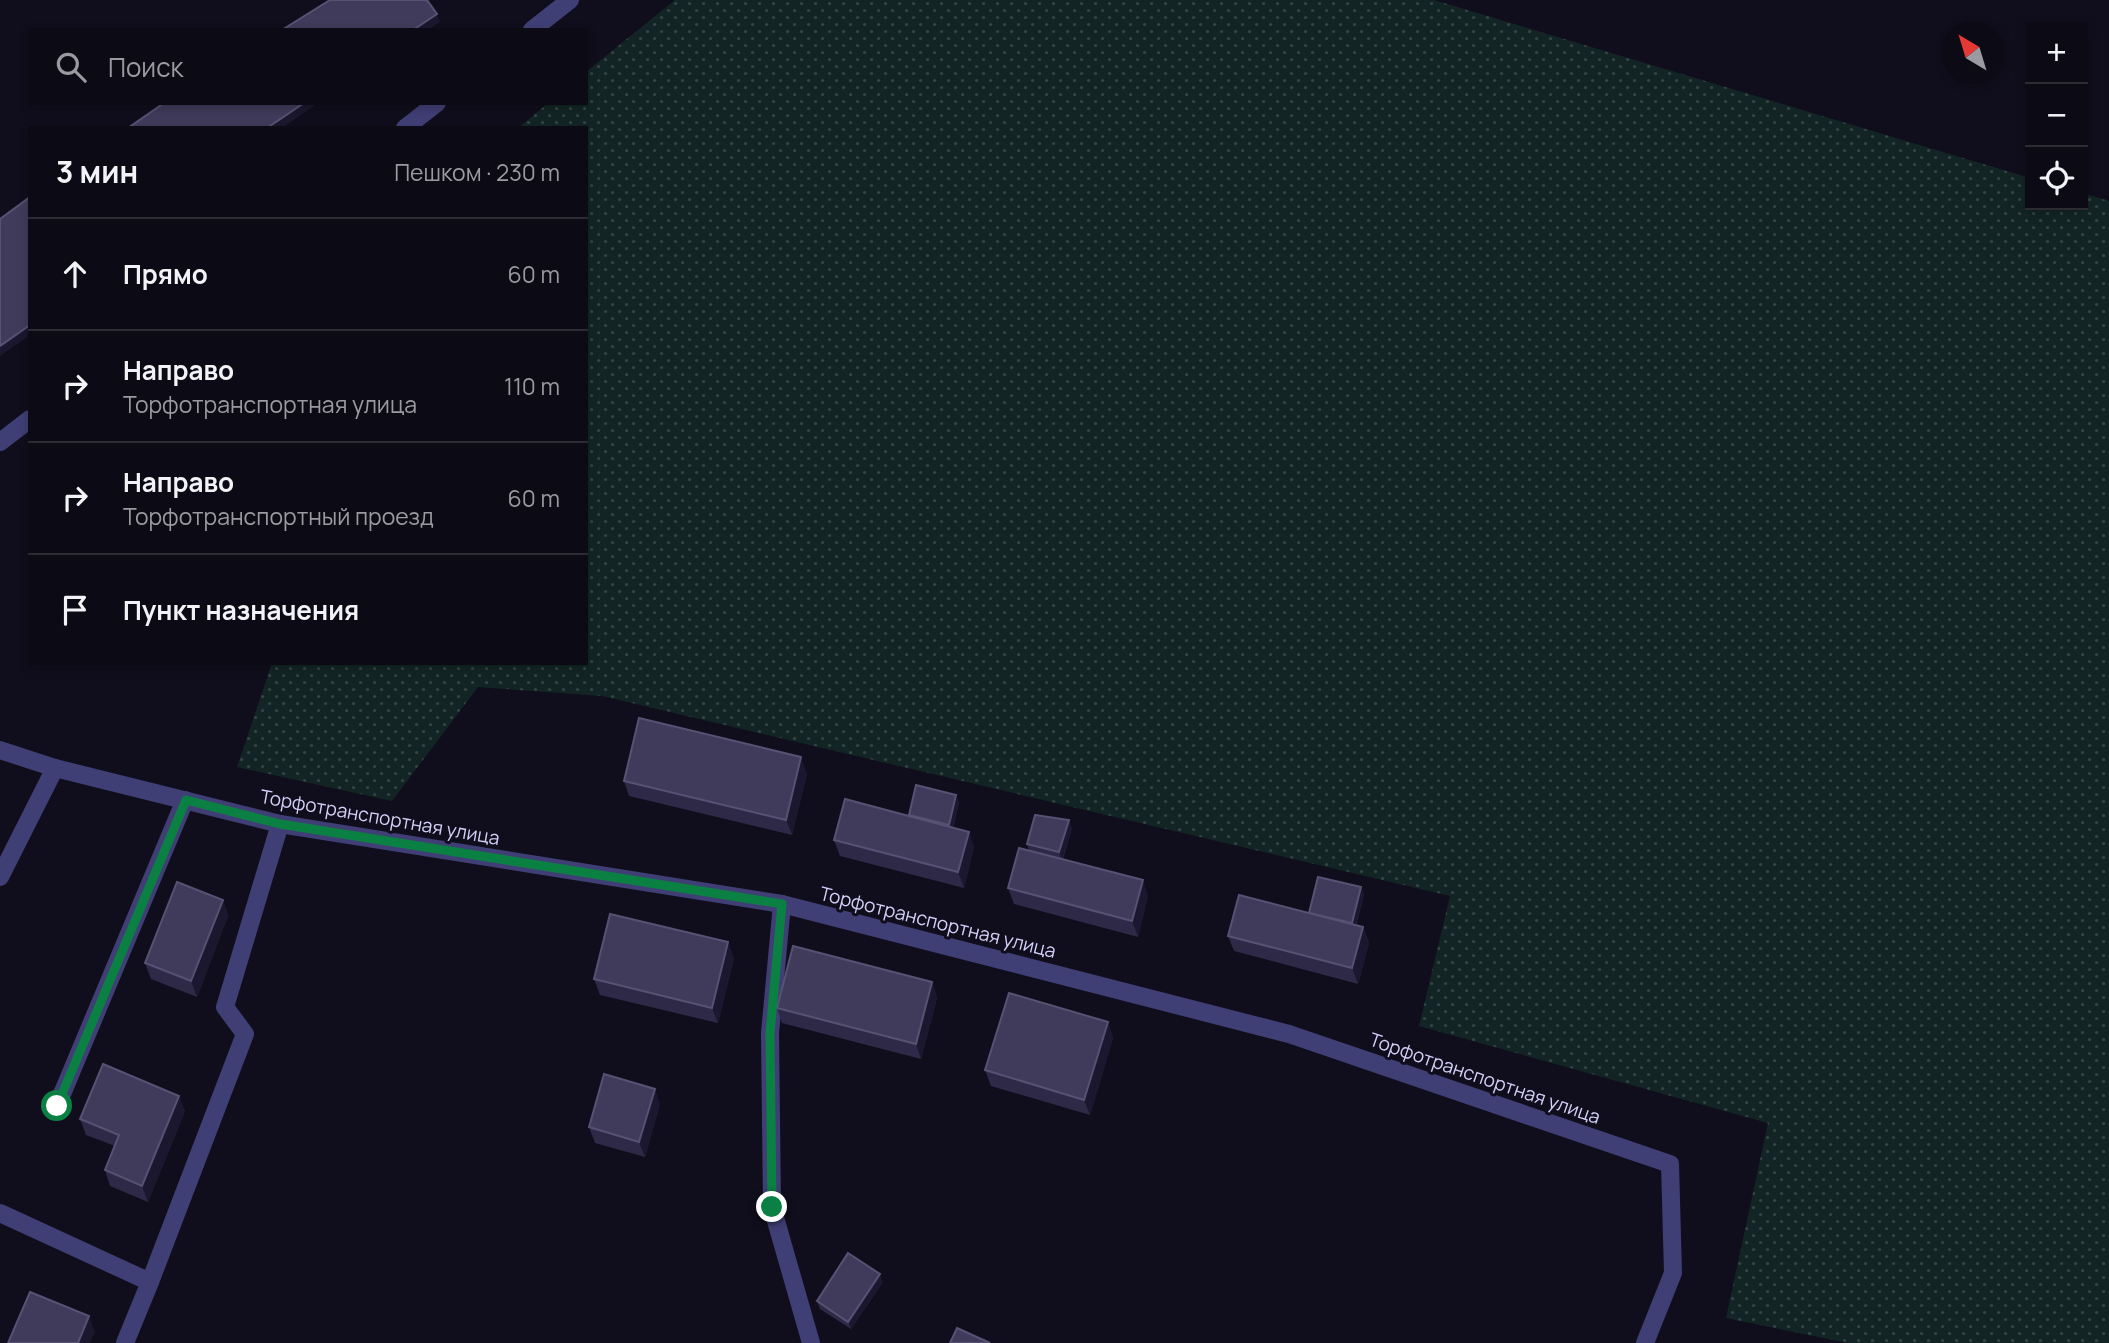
<!DOCTYPE html>
<html lang="ru">
<meta charset="utf-8">
<style>
:root{--surface:#0c0a15;--page:#15131e;--text:#f1f3f6;--muted:#9a9aa0;--line:#2c2b34}
body{margin:0;font-family:Manrope,sans-serif;background:var(--page);color:var(--text)}
.controls{position:absolute;right:21px;top:21px;display:grid;overflow:hidden;border-radius:0px;box-shadow:0 4px 10px #0003}
.controls button{width:63px;height:63px;display:grid;place-items:center;padding:0;border:0;border-bottom:2px solid var(--line);background:var(--surface);color:var(--text);font:35px sans-serif}
.compass{position:absolute;left:1941px;top:21px;width:63px;height:63px;border-radius:50%;background:var(--surface);box-shadow:0 4px 10px #0003;rotate:322deg}
.stop{position:absolute;width:21px;height:21px;margin:-16px;border:5px solid #0b8043;border-radius:50%;background:#fff}
.stop.end{background:#0b8043;border-color:#fff;box-shadow:0 2px 7px #0008}
.list{margin:0;padding:0;list-style:none}
h2{display:flex;justify-content:space-between;align-items:center;height:91px;margin:0;padding:0 28px;font-size:30px}
h2 small{font-size:23px;font-weight:400;color:var(--muted)}
.list li{display:grid;grid-template-columns:46px 1fr auto;gap:21px;align-items:center;box-sizing:border-box;height:112px;padding:0 28px;border-top:2px solid var(--line)}
.list b{display:block;font-size:26px;white-space:nowrap}
.list p{margin:0;font-size:23px;white-space:nowrap;color:var(--muted)}
.list em{font-size:23px;font-style:normal;color:var(--muted)}
.icon{flex:none;width:38px;height:38px;fill:none;stroke:currentColor;stroke-width:2;stroke-linecap:round;stroke-linejoin:round}
.map{position:relative;flex:none;width:2109px;height:1343px;overflow:hidden}
.search{position:absolute;background:var(--surface);box-shadow:0 4px 10px #0003;left:28px;top:28px;width:560px;height:77px;display:flex;align-items:center;gap:18px;box-sizing:border-box;padding:0 24px;border-radius:0px;color:var(--muted);font-size:26px}
.panel{position:absolute;background:var(--surface);box-shadow:0 4px 10px #0003;left:28px;top:126px;width:560px;height:539px;border-radius:0px}
.map>svg:first-child{display:block}
.grass{fill:url(#grass-dots)}
.lines{fill:none;stroke-linecap:round;stroke-linejoin:round}
.lane{stroke:#403f75;stroke-width:18}
.street{stroke:#403f75;stroke-width:18}
.wall{fill:#2e2947}
.shaded-wall{fill:#1b172e}
.building{fill:#403b5a;stroke:#575273;stroke-width:2}
.route{stroke:#0b8043;stroke-width:9}
.labels{text-anchor:middle;stroke-width:6;stroke-linejoin:round;paint-order:stroke}
.street-label{font-size:19px;fill:#d3cff8;stroke:#100e1c}
</style>
<div class="map">
<svg width="2109" height="1343" viewBox="0 0 2109 1343">
<defs>
<pattern id="grass-dots" width="8" height="8" patternUnits="userSpaceOnUse" patternTransform="scale(1.75)"><rect width="8" height="8" fill="#122524"/><path d="M2 2h.1M6 6h.1" fill="none" stroke="#344445" stroke-width="1.8" stroke-linecap="round"/></pattern>
</defs>
<rect width="100%" height="100%" fill="#100e1c"/>
<polygon class="grass" points="675,0 1434,0 2030,178 2030,205 2083,205 2083,193 2109,201 2109,1343 1848,1343 1726,1318 1768,1123 1419,1026 1450,896 602,696 478,687 392,801 237,767 272,663 586,663 586,128 518,128 548,103 586,103 586,72"/>
<g class="lines">
<g class="lane">
<polyline points="0,877 55,768"/>
<polyline points="782,904 770,1033 772,1207 811,1343"/>
<polyline points="57,1106 185,800"/>
<polyline points="0,1213 150,1282 125,1343"/>
<polyline points="150,1282 245,1034 225,1007 280,824"/>
</g>
<g class="street">
<polyline points="532,30 570,0"/>
<polyline points="405,128 437,103"/>
<polyline points="0,442 30,419"/>
<polyline points="0,750 55,768 280,824 782,904 1289,1034 1670,1164 1673,1273 1645,1343"/>
</g>
</g>
<g class="wall">
<polygon points="807,773 792,835 629,796 624,781"/>
<polygon points="956,795 959,803 953,828 974,847 964,888 840,856 834,840 909,816 909,815"/>
<polygon points="1072,828 1063,859 1148,896 1138,937 1014,904 1008,888 1029,851 1027,844"/>
<polygon points="1361,887 1364,895 1356,926 1363,927 1369,943 1358,984 1234,951 1228,936 1309,913"/>
<polygon points="223,900 228,916 197,997 151,979 145,963"/>
<polygon points="734,958 718,1023 600,995 594,979"/>
<polygon points="932,982 937,998 921,1059 782,1023 777,1008"/>
<polygon points="1108,1022 1113,1038 1090,1115 991,1086 985,1070"/>
<polygon points="660,1104 645,1157 595,1143 589,1127"/>
<polygon points="185,1111 148,1202 110,1186 105,1170 115,1146 86,1135 80,1119"/>
<polygon points="883,1282 851,1329 820,1309 817,1301"/>
</g>
<g class="shaded-wall">
<polygon points="437,14 440,22 428,30 413,30"/>
<polygon points="304,103 318,103 282,128 267,128"/>
<polygon points="30,325 30,335 0,356 0,346"/>
<polygon points="801,757 807,773 792,835 786,820"/>
<polygon points="956,795 959,803 951,833 949,825"/>
<polygon points="1069,820 1072,828 1062,860 1059,852"/>
<polygon points="969,832 974,847 964,888 958,872"/>
<polygon points="1143,880 1148,896 1138,937 1132,921"/>
<polygon points="1361,887 1364,895 1354,931 1352,923"/>
<polygon points="223,900 228,916 197,997 191,981"/>
<polygon points="1363,927 1369,943 1358,984 1352,968"/>
<polygon points="728,942 734,958 718,1023 712,1008"/>
<polygon points="932,982 937,998 921,1059 916,1044"/>
<polygon points="1108,1022 1113,1038 1090,1115 1084,1100"/>
<polygon points="655,1089 660,1104 645,1157 639,1142"/>
<polygon points="179,1096 185,1111 148,1202 142,1186"/>
<polygon points="880,1274 883,1282 851,1329 848,1322"/>
<polygon points="89,1316 95,1332 90,1343 78,1343"/>
</g>
<g class="building">
<polygon points="330,0 427,0 437,14 413,30 282,30"/>
<polygon points="164,103 304,103 267,128 128,128"/>
<polygon points="30,197 30,325 0,346 0,219"/>
<polygon points="639,718 801,757 786,820 624,781"/>
<polygon points="916,785 956,795 949,825 909,815"/>
<polygon points="845,799 969,832 958,872 834,840"/>
<polygon points="1035,815 1069,820 1059,852 1027,844"/>
<polygon points="1019,848 1143,880 1132,921 1008,888"/>
<polygon points="1318,877 1361,887 1352,923 1309,913"/>
<polygon points="177,882 223,900 191,981 145,963"/>
<polygon points="1239,895 1363,927 1352,968 1228,936"/>
<polygon points="610,914 728,942 712,1008 594,979"/>
<polygon points="793,946 932,982 916,1044 777,1008"/>
<polygon points="1009,993 1108,1022 1084,1100 985,1070"/>
<polygon points="103,1064 179,1096 142,1186 105,1170 119,1135 80,1119"/>
<polygon points="604,1074 655,1089 639,1142 589,1127"/>
<polygon points="848,1253 880,1274 848,1322 817,1301"/>
<polygon points="30,1292 89,1316 78,1343 8,1343"/>
<polygon points="957,1328 990,1343 950,1343"/>
</g>
<g class="lines">
<polyline class="route" points="57,1106 186,800 280,824 782,904 770,1033 772,1207"/>
</g>
<g class="labels">
<g class="street-label">
<text transform="translate(380 817) rotate(10)" y="7">Торфотранспортная улица</text>
<text transform="translate(938 922) rotate(14)" y="7">Торфотранспортная улица</text>
<text transform="translate(1485 1078) rotate(19)" y="7">Торфотранспортная улица</text>
</g>
</g>
</svg>
<div class="controls">
<button>+</button>
<button>−</button>
<button><svg class="icon" aria-label="locate" viewBox="0 0 24 24"><circle cx="12" cy="12" r="6"/><path d="M12 2v4M12 18v4M2 12h4M18 12h4"/></svg></button>
</div>
<svg class="compass" viewBox="-18 -18 36 36"><path d="M0-13l5 13h-10z" fill="#e53935"/><path d="M0 13l5-13h-10z" fill="#9a9aa0"/></svg>
<div class="stop" style="left:57px;top:1106px"></div>
<div class="stop end" style="left:772px;top:1207px"></div>
<div class="search"><svg class="icon" aria-label="search" viewBox="0 0 24 24"><circle cx="10" cy="10" r="6"/><path d="M15 15l6 6"/></svg>Поиск</div>
<section class="panel">
<h2>3 мин<small>Пешком · 230 m</small></h2>
<ul class="list">
<li><svg class="icon" aria-label="ahead" viewBox="0 0 24 24"><path d="M12 20V5M6 11l6-6 6 6"/></svg><div><b>Прямо</b></div><em>60 m</em></li>
<li><svg class="icon" aria-label="right" viewBox="0 0 24 24"><path d="M7 20v-9h11M14 6l5 5-5 5"/></svg><div><b>Направо</b><p>Торфотранспортная улица</p></div><em>110 m</em></li>
<li><svg class="icon" aria-label="right" viewBox="0 0 24 24"><path d="M7 20v-9h11M14 6l5 5-5 5"/></svg><div><b>Направо</b><p>Торфотранспортный проезд</p></div><em>60 m</em></li>
<li><svg class="icon" aria-label="arrive" viewBox="0 0 24 24"><path d="M6 21V4h12l-3 4 3 4H6"/></svg><div><b>Пункт назначения</b></div></li>
</ul>
</section>
</div>
